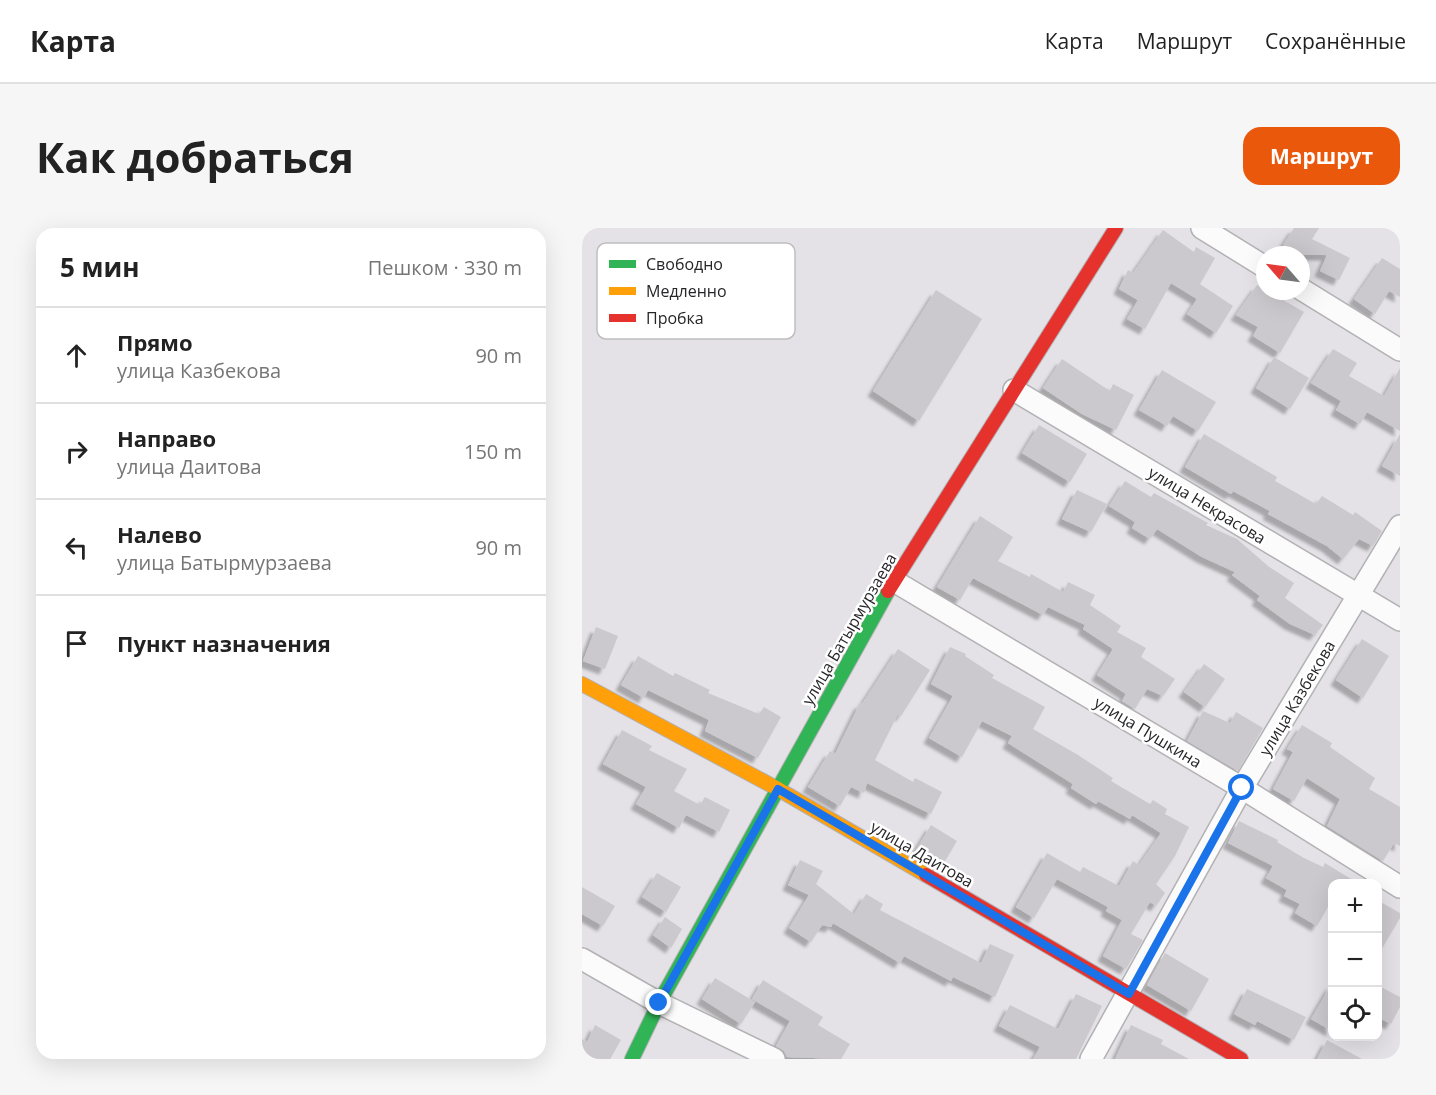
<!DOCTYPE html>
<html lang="ru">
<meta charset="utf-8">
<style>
:root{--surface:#fff;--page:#f6f6f6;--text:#222;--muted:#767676;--line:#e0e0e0;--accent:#ea580c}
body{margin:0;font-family:"Open Sans",sans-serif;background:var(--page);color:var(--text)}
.controls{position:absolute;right:18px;bottom:18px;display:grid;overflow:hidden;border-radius:12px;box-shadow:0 6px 24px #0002}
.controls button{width:54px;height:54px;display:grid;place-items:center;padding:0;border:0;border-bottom:2px solid var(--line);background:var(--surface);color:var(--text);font:30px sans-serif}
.compass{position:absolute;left:674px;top:18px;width:54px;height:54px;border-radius:50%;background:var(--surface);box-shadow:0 6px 24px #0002;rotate:298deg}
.stop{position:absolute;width:18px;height:18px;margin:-14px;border:4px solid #1a73e8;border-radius:50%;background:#fff}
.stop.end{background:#1a73e8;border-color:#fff;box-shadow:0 2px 6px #0008}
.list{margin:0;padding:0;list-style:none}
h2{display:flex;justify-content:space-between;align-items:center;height:78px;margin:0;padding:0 24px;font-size:26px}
h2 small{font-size:20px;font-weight:400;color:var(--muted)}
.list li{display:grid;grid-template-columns:39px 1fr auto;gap:18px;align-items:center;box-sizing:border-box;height:96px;padding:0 24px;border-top:2px solid var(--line)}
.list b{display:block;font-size:22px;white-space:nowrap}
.list p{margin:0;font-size:20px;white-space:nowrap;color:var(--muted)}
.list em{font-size:20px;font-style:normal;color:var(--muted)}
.icon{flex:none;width:33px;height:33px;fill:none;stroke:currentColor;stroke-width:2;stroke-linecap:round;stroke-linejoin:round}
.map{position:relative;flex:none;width:818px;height:831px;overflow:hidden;border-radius:18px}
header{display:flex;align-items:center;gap:36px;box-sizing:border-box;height:84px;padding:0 30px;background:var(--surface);border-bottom:2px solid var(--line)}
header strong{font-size:28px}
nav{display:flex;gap:33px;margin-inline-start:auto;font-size:21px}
.intro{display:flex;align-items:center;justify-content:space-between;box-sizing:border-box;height:144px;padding:0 36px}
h1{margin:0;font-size:42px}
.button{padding:15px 27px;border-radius:18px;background:var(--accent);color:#fff;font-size:21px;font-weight:700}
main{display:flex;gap:36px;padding:0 36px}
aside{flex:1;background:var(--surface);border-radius:18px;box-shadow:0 6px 24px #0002}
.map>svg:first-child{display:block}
.building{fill:#cbc9cd;filter:url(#shadow)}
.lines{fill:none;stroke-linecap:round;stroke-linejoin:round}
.street-casing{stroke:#b2b1b4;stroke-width:24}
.fast-casing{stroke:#b2b1b4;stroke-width:16}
.slow-casing{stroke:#b2b1b4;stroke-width:16}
.jam-casing{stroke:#b2b1b4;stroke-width:16}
.street{stroke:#fbfbfb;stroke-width:21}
.fast{stroke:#30b455;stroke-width:14}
.slow{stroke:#ff9f0a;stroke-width:14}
.jam{stroke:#e5322d;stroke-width:14}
.route{stroke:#1a73e8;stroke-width:8}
.labels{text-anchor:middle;stroke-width:5;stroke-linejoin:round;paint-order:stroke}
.street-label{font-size:16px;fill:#262528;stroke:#fff}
.key{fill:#fff;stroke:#bebebe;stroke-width:1.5}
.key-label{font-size:16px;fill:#262528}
</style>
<header>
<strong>Карта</strong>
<nav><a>Карта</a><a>Маршрут</a><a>Сохранённые</a></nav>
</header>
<div class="intro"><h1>Как добраться</h1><a class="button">Маршрут</a></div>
<main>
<aside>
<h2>5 мин<small>Пешком · 330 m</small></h2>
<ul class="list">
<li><svg class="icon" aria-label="ahead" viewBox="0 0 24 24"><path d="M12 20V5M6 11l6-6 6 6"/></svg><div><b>Прямо</b><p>улица Казбекова</p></div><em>90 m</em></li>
<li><svg class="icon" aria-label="right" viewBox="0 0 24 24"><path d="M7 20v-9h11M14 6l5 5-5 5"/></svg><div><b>Направо</b><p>улица Даитова</p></div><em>150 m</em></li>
<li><svg class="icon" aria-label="left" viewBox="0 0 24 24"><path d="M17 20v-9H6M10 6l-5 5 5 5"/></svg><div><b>Налево</b><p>улица Батырмурзаева</p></div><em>90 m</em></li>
<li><svg class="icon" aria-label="arrive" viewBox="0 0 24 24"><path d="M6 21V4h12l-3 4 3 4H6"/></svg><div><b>Пункт назначения</b></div></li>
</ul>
</aside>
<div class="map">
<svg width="818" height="831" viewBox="0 0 818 831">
<defs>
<filter id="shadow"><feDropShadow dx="-5.5" dy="5.5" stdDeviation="1.5" flood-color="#0004"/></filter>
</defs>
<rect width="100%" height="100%" fill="#e4e2e7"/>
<g class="building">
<polygon points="712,0 737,0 730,11 768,30 757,52 738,43 745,27 716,27 701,17"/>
<polygon points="581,2 612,24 614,19 633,30 618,56 651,78 634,105 605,86 615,71 589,55 563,101 545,91 556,72 537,61 546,42 551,45"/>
<polygon points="800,30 818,41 818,69 807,63 793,86 772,71"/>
<polygon points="675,57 722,84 698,125 671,108 676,99 654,87"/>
<polygon points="354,62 400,91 337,193 291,163"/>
<polygon points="751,121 775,135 767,148 802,168 818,140 818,203 785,184 778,196 754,182 759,173 729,155"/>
<polygon points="692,129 727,150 708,181 674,160"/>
<polygon points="480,131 528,163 531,156 552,167 534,202 500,186 461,160"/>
<polygon points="580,142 634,174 616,203 591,188 585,198 557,182"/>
<polygon points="457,197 505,226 488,254 440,225"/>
<polygon points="622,206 695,249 693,253 734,276 740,268 771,287 773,284 800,303 791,318 777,311 761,331 745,318 686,286 688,283 651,263 649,266 603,239"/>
<polygon points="818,206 818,248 800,238"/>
<polygon points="543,253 569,269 572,265 626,295 624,297 655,311 686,338 712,355 703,370 741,397 733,407 708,396 675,372 678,368 650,347 653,344 620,329 575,301 568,311 550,300 553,294 527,278"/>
<polygon points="495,262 525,276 509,304 480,291"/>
<polygon points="398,288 431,309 416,333 448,349 449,346 481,364 486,354 513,367 508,377 539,398 535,404 564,420 559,429 593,451 581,468 565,461 553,481 540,473 544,466 515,447 531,421 501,401 503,397 466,379 461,387 391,350 378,372 355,359"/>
<polygon points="14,399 36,408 23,441 1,433"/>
<polygon points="780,411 807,428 781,470 754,452"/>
<polygon points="368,419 384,426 383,428 412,447 410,450 463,479 451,501 496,527 531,550 529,553 568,576 571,572 585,581 583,586 607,599 593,628 574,656 583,665 574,678 568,674 549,706 561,712 544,741 521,728 540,692 524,683 526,679 475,651 452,690 434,679 465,625 498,644 501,639 537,658 551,633 557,637 579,605 550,587 548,591 516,573 514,576 489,560 491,556 426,515 430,508 400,493 380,529 347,510 371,468 349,456"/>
<polygon points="316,421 348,442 319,488 316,486 293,532 331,554 333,550 360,564 349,586 285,555 282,565 269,559 258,578 226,559 248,523 253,526 278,475 280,476"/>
<polygon points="56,428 91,448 93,445 128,462 126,465 177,486 182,479 199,489 176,530 123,503 127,492 66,462 62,470 39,457"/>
<polygon points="622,436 643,451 623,479 602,464"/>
<polygon points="621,483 648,495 654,484 681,500 656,543 605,513"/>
<polygon points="720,497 750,515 748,519 793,550 787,561 818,579 818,618 812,615 801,633 745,598 758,571 725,550 712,573 691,561 711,524 705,521"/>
<polygon points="40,502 70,518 67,522 105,541 92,563 118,577 123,569 148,582 137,604 104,587 97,600 54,576 64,559 21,536"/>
<polygon points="657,593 696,612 695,614 722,630 741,639 743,635 777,656 750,656 750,672 735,698 713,685 718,676 702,668 705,662 684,650 691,638 646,615"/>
<polygon points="349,597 375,613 360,638 334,622"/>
<polygon points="218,632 241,643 234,656 272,686 284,666 301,676 298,682 399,735 408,716 432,727 413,769 371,749 369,753 322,728 318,735 251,695 249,699 240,697 229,714 207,700 227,667 206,657"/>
<polygon points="75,645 99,659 84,684 60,669"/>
<polygon points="0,659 33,678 21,698 0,686"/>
<polygon points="795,672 818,685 818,690 795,729"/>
<polygon points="83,689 100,701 89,720 71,707"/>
<polygon points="583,725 627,751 609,783 565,757"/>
<polygon points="133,750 173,774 159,796 120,771"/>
<polygon points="181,752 241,789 236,797 268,816 259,831 205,829 202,823 194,818 208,793 170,771"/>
<polygon points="750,755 750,803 729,791"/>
<polygon points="795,757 818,769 818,779 809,796 795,789"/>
<polygon points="665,761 724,789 712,812 675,793 673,797 652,786"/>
<polygon points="494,766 520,778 494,831 451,831 458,819 417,798 428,777 476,801"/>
<polygon points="13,797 39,812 28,831 0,831 0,811 5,814"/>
<polygon points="549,797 581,812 579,816 607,831 533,831"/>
<polygon points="745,812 780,831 735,831"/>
</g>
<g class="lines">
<g class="street-casing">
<g id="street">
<polyline points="620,0 683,39"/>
<polyline points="719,61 818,122"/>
<polyline points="432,162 818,392"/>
<polyline points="312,353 660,560 818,659"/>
<polyline points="0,731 77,775 192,831"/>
<polyline points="509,831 660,560 818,298"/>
</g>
</g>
<g class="fast-casing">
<polyline id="fast" points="50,831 77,775 306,363"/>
</g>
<g class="slow-casing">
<polyline id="slow" points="0,456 196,561 344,647"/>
</g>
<g class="jam-casing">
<g id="jam">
<polyline points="306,363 534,0"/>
<polyline points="344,647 659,831"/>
</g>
</g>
<use href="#street" class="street"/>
<use href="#fast" class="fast"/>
<use href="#slow" class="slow"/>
<use href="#jam" class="jam"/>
</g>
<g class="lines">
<polyline class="route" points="77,775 196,561 547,766 660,560"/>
</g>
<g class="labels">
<g class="street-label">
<text transform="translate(625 277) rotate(31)" y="6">улица Некрасова</text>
<text transform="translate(267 401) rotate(-60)" y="6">улица Батырмурзаева</text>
<text transform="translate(715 470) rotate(-59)" y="6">улица Казбекова</text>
<text transform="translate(566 504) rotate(31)" y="6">улица Пушкина</text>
<text transform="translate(340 626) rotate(30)" y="6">улица Даитова</text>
</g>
</g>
<rect x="15" y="15" width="198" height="96" rx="9" class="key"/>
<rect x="27" y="32" width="27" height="8" fill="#30b455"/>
<rect x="27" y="59" width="27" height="8" fill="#ff9f0a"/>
<rect x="27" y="86" width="27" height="8" fill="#e5322d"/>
<g class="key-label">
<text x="64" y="42">Свободно</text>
<text x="64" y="69">Медленно</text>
<text x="64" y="96">Пробка</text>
</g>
</svg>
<div class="controls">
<button>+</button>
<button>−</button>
<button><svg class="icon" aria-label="locate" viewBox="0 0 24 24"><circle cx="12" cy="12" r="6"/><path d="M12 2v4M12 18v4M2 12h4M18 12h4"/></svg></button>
</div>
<svg class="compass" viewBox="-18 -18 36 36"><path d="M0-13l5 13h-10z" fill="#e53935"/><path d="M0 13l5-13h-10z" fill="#767676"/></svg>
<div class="stop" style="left:660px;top:560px"></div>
<div class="stop end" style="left:77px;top:775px"></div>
</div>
</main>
